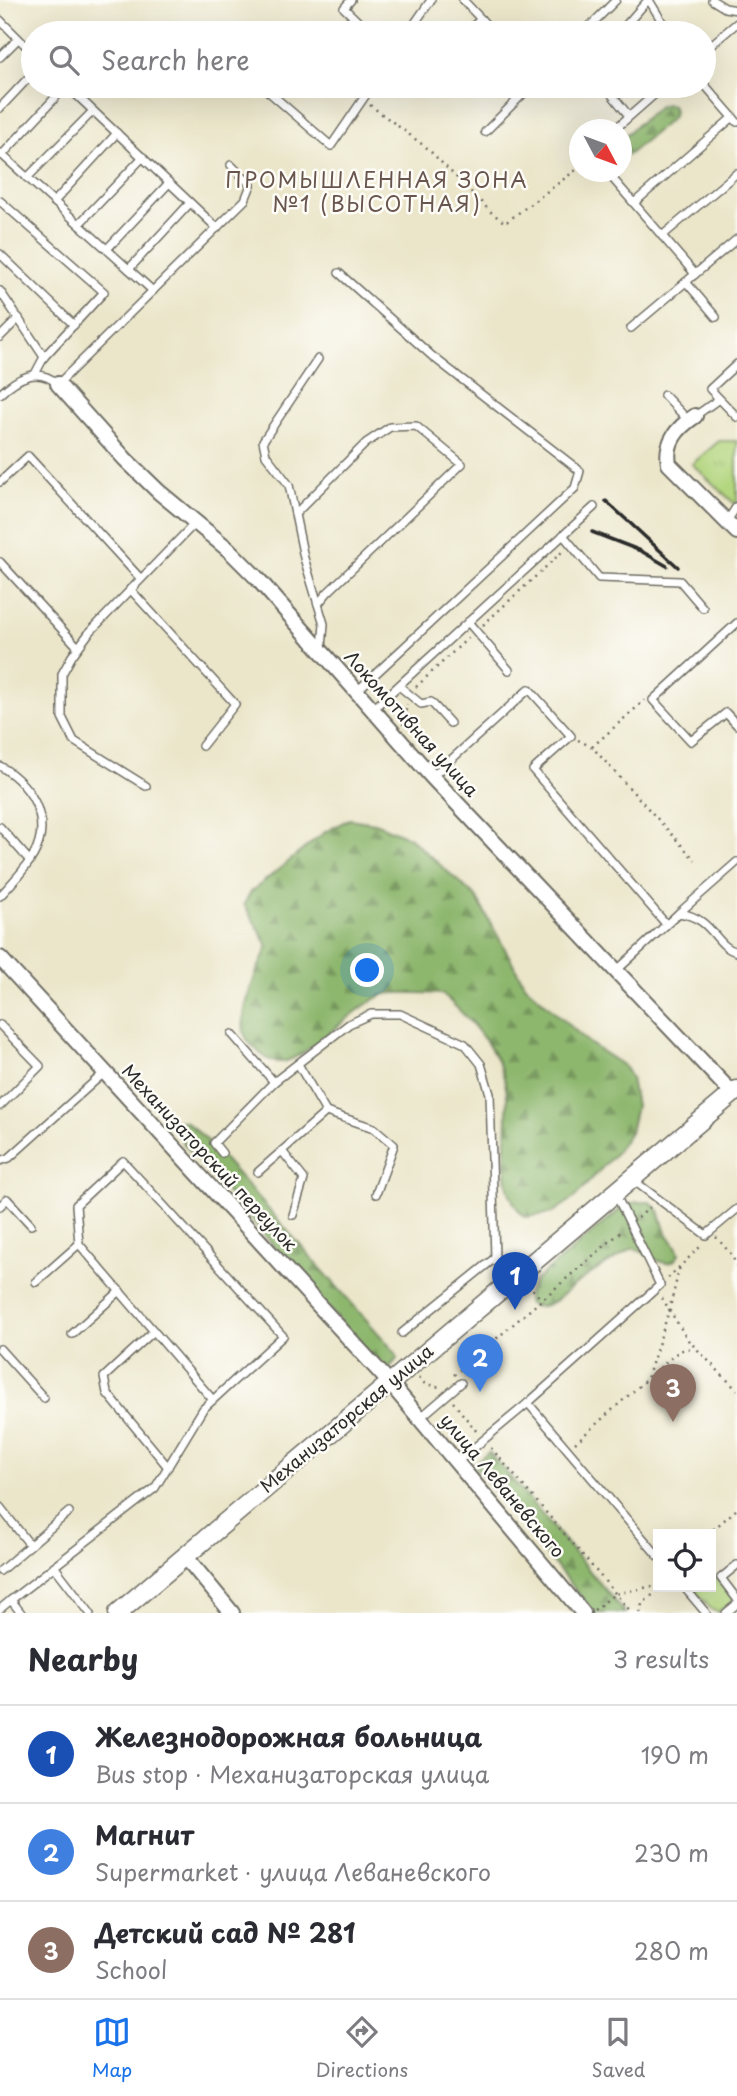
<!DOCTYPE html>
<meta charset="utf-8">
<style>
:root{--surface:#fff;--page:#f2f2f3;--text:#2b2b33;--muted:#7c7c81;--line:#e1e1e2;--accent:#1a73e8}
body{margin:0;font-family:"Playpen Sans",sans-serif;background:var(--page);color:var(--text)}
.controls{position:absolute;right:21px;bottom:21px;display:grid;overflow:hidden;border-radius:0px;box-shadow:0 7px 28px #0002}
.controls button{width:63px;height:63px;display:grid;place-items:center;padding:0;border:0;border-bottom:2px solid var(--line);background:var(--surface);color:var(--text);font:35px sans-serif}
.compass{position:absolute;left:569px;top:119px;width:63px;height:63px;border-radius:50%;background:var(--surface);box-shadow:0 7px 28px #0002;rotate:131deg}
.you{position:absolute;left:368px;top:971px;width:24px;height:24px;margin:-18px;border:5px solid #fff;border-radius:50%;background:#1a73e8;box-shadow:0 0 0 10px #1a73e833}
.badge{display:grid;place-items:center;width:46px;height:46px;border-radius:50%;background:var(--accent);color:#fff;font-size:23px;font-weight:700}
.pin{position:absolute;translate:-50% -58px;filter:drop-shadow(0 2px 4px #0008)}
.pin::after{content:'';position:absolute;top:37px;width:24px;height:21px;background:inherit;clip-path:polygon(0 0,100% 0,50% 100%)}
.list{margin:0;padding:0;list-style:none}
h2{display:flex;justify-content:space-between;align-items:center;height:91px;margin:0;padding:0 28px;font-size:30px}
h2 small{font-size:23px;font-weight:400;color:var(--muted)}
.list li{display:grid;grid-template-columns:46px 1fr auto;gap:21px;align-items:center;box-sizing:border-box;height:98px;padding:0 28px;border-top:2px solid var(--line)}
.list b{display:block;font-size:26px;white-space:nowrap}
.list p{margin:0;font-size:23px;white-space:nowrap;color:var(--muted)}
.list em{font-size:23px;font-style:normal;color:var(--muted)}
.icon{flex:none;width:38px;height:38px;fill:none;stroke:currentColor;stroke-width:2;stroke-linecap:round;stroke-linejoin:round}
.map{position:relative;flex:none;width:737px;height:1613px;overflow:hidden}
.search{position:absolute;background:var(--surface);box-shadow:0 7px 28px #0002;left:21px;right:21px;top:21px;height:77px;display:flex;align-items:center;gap:18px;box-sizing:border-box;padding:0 24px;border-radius:38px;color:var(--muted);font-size:26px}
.sheet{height:385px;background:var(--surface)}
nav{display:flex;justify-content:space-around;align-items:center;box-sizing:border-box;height:98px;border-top:2px solid var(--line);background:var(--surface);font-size:19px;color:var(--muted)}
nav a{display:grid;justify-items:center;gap:4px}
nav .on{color:var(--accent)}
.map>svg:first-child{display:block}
.grass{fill:url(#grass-tufts);stroke:#6f8055;stroke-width:2}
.forest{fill:url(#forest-firs);stroke:#5c714c;stroke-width:2}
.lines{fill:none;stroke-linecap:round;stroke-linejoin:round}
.service-casing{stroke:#6e6c63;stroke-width:10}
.minor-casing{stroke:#6e6c63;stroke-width:18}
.tertiary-casing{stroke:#6e6c63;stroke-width:21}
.path{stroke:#6e6c63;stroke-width:2.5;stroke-dasharray:2 5;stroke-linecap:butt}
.service{stroke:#fff;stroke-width:7}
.minor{stroke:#fff;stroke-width:14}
.tertiary{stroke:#fff;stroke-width:18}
.rail{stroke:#2b2b2b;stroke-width:3.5}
.labels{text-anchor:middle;stroke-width:5;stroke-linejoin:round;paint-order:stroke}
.street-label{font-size:18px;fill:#2b2b2b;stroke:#fdfcf7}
.quarter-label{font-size:21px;letter-spacing:2px;fill:#68554d;stroke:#fdfcf7}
</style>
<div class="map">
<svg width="737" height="1613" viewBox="0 0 737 1613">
<defs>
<pattern id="grass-tufts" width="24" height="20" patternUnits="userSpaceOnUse" patternTransform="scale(1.75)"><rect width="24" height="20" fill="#b3d67f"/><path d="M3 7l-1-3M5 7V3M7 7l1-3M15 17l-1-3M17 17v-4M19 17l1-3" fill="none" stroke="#9ab86e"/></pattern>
<pattern id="forest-firs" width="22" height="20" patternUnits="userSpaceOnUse" patternTransform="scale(1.75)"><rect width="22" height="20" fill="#8eb76e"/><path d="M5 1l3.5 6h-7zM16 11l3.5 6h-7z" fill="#74955b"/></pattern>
</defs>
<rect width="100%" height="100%" fill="#fdfcf7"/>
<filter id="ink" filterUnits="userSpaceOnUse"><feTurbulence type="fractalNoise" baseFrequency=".0143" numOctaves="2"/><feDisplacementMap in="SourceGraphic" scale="14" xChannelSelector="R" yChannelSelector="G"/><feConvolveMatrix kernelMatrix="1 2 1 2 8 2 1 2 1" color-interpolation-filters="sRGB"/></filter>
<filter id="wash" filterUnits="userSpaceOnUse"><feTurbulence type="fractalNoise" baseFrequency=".00686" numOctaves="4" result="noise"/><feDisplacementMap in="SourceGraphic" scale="28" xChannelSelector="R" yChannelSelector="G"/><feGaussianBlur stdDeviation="1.57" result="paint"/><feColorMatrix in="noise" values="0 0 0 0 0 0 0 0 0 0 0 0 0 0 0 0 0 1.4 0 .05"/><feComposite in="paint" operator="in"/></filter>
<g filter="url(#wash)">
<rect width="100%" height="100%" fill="#ebe6ca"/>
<g class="grass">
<polygon points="719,441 737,441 737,506 692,464"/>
<polygon points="714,1575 732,1597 732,1602 718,1612 712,1610 695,1591 700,1587 711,1587 711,1578"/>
</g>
<g class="forest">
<polygon points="666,104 672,105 674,111 672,118 628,155 622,155 622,138 659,106"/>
<path d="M349,819L375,823L410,838L476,897L525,985L589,1043L624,1066L631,1078L636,1106L630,1132L614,1155L574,1198L552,1213L526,1217C486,1186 520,1112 501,1069C489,1039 466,1015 442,994C427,994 396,990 383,995C353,1007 304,1062 280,1062C266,1062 258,1051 249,1042C232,1024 259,966 268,946L244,904L251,892L325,832Z"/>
<polygon points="179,1121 185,1121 205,1138 395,1352 398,1358 389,1368 382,1369 183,1143 175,1125"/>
<path d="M637,1202H650L659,1211L665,1230L677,1248L679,1254C668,1275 650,1253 633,1248C614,1260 595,1270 577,1283C567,1290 557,1302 546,1305C522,1312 525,1294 535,1281L623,1207Z"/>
<polygon points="489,1452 625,1613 594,1613 473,1464"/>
</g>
</g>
<g filter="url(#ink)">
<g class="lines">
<g class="service-casing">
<g id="service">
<polyline points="351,0 344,8 370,33"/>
<polyline points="463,0 494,33"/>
<polyline points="649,0 664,25 658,33"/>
<polyline points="712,0 725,8 737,10"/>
<polyline points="0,20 33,53"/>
<polyline points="408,33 431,0"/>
<polyline points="466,33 481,19"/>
<polyline points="583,33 616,0"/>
<polyline points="619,33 648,0"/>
<polyline points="704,51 737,23"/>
<polyline points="0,57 18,39"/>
<polyline points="704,84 737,122"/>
<polyline points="67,86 217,228"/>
<polyline points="262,86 331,146 372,86"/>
<polyline points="605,86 629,116"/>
<polyline points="0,108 33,73"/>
<polyline points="614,130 664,86"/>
<polyline points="485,132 531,86"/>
<polyline points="0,153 153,291"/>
<polyline points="2,155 66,86"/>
<polyline points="607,172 695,274"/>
<polyline points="27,178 93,111"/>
<polyline points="0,201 104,292 44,357 35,374"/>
<polyline points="54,202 117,133"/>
<polyline points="634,203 733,117"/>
<polyline points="79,224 143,157"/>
<polyline points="662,236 737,173"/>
<polyline points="107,249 169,183"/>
<polyline points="0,254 74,325"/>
<polyline points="129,269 190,203"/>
<polyline points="339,273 432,356 580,471 575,488 356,692"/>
<polyline points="686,282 716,317"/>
<polyline points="0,291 44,357"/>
<polyline points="631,328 737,239"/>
<polyline points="0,337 19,318"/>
<polyline points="318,359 263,441 266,455 289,485 304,558 324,624 322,648"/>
<polyline points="737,364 710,389 737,417"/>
<path d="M0,394C17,378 37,366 58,384L245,200L251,185L231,165"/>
<polyline points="664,395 688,420"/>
<polyline points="695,416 719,399"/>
<polyline points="0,482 28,456 140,578"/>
<polyline points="295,514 366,443 390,427 416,426 462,464 327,593 318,604"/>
<polyline points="727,521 737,506"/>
<polyline points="563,535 599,578 680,581 703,608"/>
<polyline points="0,562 78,647"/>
<polyline points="130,589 235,704 202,746"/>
<polyline points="468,622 509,670"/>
<polyline points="737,623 653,700 691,741 726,713 737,725"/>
<polyline points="399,686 421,704 431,702 450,723"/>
<polyline points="372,710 594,507"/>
<path d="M0,766C35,787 55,826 29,862C21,874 10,885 0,896"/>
<polyline points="432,777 529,689 571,736 533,770 666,924"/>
<polyline points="146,786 74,741 62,717 62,674 72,656 89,633 196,522"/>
<polyline points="0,827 30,861"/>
<polyline points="679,913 737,862"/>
<path d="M615,972L679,913C714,918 714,946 737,952"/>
<polyline points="0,1025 40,1066 0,1106"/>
<polyline points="232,1034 274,1082 349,1024 371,1014 400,1014 465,1044 481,1064 490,1094 495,1258 511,1280"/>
<polyline points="326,1112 374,1128 394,1145 376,1194"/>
<polyline points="282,1151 304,1179 293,1215"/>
<polyline points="222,1153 214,1143 274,1082"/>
<polyline points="0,1161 9,1158 105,1072"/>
<polyline points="258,1172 326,1112 298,1064"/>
<polyline points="633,1180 706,1235 737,1209"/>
<polyline points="0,1206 7,1199 31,1225"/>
<polyline points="36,1282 79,1244"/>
<polyline points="154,1331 104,1377 107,1393 168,1467"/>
<polyline points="402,1333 495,1258"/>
<polyline points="72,1334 120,1291"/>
<polyline points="0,1349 44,1398"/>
<polyline points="528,1403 658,1556"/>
<polyline points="420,1418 461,1383"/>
<polyline points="457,1462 528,1403 660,1285 616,1195"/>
<polyline points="0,1507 30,1545"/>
<polyline points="737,1565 721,1578 737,1599"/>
<polyline points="54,1566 90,1613"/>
<polyline points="0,1571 69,1512"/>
<polyline points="684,1587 706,1613"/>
<polyline points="11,1600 155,1488 203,1409 283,1336 123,1161 76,1205 79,1244 213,1400"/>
<polyline points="0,1609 11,1600 21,1613"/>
<polyline points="726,1613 737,1604"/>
</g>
</g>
<g class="minor-casing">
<g id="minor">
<polyline points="58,384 125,459 159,492 229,550 257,578 432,777 733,1094"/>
<path d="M695,416C677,428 665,442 669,464L737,532"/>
<polyline points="0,958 390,1383 583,1613"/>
<polyline points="185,1556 232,1613"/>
</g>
</g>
<g class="tertiary-casing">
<polyline id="tertiary" points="118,1613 737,1090"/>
</g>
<g class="path">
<polyline points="370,105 427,148 492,213 505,223 580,167"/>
<polyline points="483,625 563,551"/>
<polyline points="416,687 470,636"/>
<polyline points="403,725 407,704"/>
<polyline points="578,740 592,747 695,860"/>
<polyline points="592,747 645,700"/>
<polyline points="638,1218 651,1206"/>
<polyline points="716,1237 731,1254 737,1266"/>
<polyline points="668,1278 703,1244"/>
<polyline points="528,1284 542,1300"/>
<polyline points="662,1298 688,1340 737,1390"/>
<polyline points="454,1375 622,1231"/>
<polyline points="419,1377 425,1384 440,1387"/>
<polyline points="649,1377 679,1351 694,1347"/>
<polyline points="453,1402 477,1432"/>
<polyline points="575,1443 647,1379 669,1311 680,1266"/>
<polyline points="491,1448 632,1613"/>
<polyline points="708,1534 737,1509"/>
<polyline points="594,1610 615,1594 658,1585"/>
<polyline points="640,1613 642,1604 662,1587"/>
</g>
<use href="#service" class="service"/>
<use href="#minor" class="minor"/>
<use href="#tertiary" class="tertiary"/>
<g class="rail">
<polyline points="606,501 678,567"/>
<polyline points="592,532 641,551 667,566"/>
</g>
</g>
</g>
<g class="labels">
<g class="street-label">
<text transform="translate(411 724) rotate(48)" y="6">Локомотивная улица</text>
<text transform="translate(209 1158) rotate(47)" y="6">Механизаторский переулок</text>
<text transform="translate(347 1419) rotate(-40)" y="6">Механизаторская улица</text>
<text transform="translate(502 1486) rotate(50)" y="6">улица Леваневского</text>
</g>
<g class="quarter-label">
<text x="377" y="188">ПРОМЫШЛЕННАЯ ЗОНА<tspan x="377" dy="24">№1 (ВЫСОТНАЯ)</tspan></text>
</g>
</g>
</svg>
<div class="controls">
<button><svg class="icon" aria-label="locate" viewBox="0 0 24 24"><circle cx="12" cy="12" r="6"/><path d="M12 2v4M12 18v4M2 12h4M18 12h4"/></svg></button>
</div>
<svg class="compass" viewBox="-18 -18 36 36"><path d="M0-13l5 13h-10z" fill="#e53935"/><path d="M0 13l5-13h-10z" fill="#7c7c81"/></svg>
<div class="you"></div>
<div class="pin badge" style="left:515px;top:1310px;background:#1a4fb4">1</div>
<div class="pin badge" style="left:480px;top:1392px;background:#3f7fe0">2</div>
<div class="pin badge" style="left:673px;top:1422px;background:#8d6e63">3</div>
<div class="search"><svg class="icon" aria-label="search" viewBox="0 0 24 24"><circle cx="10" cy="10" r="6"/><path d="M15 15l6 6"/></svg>Search here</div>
</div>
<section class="sheet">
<h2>Nearby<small>3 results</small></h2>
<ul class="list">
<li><span class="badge" style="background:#1a4fb4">1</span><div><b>Железнодорожная больница</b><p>Bus stop · Механизаторская улица</p></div><em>190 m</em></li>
<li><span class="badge" style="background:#3f7fe0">2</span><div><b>Магнит</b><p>Supermarket · улица Леваневского</p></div><em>230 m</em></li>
<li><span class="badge" style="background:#8d6e63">3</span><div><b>Детский сад № 281</b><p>School</p></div><em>280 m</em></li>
</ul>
</section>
<nav>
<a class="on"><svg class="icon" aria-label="map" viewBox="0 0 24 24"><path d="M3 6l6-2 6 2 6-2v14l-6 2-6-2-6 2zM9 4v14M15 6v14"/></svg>Map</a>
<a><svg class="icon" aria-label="directions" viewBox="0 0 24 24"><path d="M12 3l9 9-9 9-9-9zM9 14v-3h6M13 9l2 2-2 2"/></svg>Directions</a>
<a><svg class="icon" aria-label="saved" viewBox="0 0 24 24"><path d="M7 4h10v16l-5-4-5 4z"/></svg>Saved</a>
</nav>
